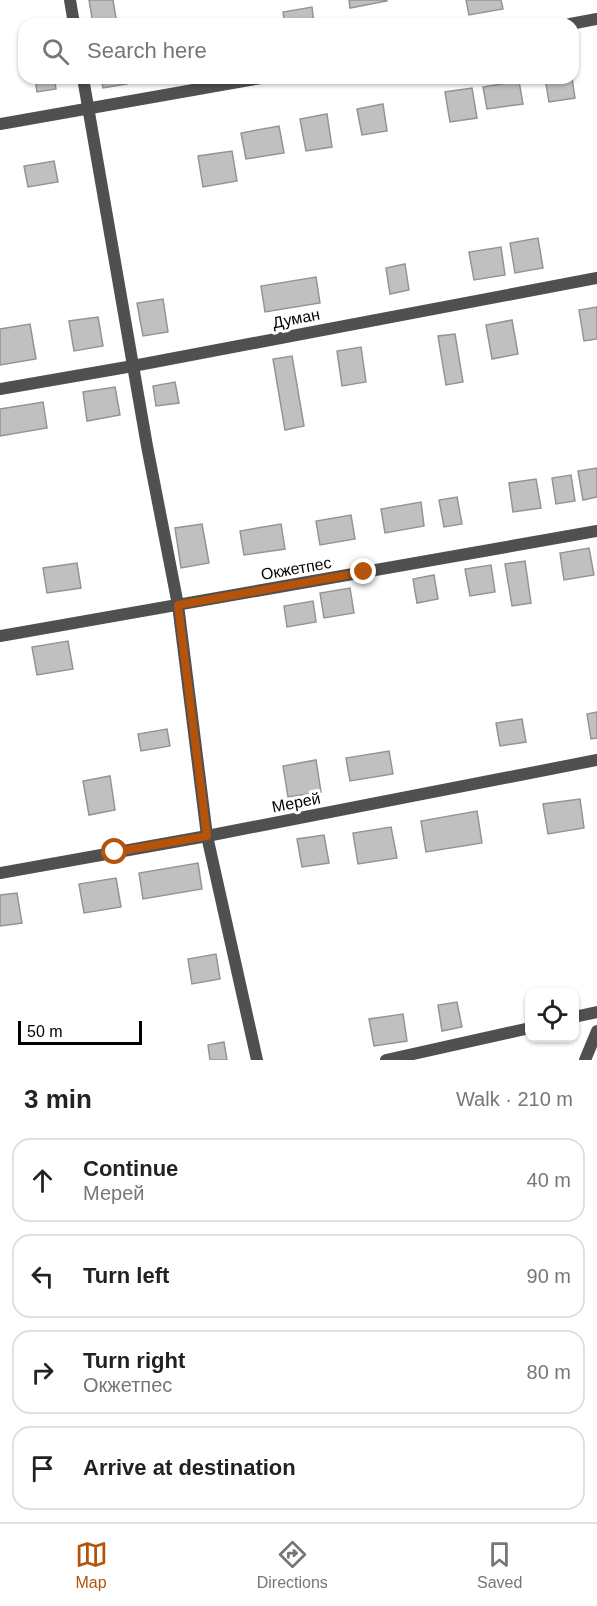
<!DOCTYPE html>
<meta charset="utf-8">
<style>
:root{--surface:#fff;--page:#f2f2f2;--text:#222;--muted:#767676;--line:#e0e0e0;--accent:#b45309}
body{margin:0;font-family:Arial,sans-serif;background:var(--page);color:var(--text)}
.controls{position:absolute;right:18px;bottom:18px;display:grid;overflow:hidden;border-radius:12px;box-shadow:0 2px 4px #0004}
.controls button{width:54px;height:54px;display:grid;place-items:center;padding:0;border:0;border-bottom:2px solid var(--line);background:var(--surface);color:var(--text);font:30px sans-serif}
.scale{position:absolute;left:18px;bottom:15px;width:124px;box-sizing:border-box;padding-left:6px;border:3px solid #000;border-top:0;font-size:16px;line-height:21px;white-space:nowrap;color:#000;-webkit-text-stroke:4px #fff;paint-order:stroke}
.stop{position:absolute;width:18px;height:18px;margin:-14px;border:4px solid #b45309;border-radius:50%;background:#fff}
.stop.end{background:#b45309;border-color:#fff;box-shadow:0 2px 6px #0008}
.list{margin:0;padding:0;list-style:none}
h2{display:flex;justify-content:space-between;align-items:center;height:78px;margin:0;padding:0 24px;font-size:26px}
h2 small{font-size:20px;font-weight:400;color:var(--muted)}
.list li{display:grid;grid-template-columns:39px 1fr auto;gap:18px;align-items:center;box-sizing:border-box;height:84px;margin:0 12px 12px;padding:0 12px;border:2px solid var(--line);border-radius:18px}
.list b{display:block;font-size:22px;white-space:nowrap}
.list p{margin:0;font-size:20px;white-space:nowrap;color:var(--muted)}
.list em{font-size:20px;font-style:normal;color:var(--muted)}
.icon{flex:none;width:33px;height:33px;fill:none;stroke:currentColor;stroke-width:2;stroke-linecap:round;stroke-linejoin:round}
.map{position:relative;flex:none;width:597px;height:1060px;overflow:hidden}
.search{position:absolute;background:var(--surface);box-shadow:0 2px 4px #0004;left:18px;right:18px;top:18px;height:66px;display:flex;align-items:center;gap:15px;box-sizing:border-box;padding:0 21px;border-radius:18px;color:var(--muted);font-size:22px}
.sheet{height:462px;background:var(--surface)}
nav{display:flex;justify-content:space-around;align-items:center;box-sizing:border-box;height:84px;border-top:2px solid var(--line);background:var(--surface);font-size:16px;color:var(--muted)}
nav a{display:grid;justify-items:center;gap:3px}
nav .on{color:var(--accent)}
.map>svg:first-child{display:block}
.building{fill:#c0c0c0;stroke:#949494;stroke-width:1.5}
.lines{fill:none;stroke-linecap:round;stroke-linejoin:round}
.street{stroke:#505050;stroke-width:12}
.route{stroke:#b45309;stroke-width:8}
.labels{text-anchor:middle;stroke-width:6;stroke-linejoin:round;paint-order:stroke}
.street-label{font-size:16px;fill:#000;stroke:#fff}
</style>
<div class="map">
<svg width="597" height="1060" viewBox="0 0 597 1060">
<rect width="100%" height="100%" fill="#fff"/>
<g class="building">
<polygon points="89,0 113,0 117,24 93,24"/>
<polygon points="349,0 387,0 387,1 350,8"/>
<polygon points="466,0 501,0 503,9 469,15"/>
<polygon points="312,7 314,24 285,24 283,12"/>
<polygon points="35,78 54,78 56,89 37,92"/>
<polygon points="101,78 126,78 127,84 103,88"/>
<polygon points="545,78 572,78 575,98 549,102"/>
<polygon points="519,81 523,104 487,109 483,87"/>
<polygon points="472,88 477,118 450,122 445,92"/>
<polygon points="383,104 387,131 362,135 357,109"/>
<polygon points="327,114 332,147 306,151 300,119"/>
<polygon points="279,126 284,153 246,159 241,133"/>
<polygon points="232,151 237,181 203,187 198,156"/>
<polygon points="54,161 58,182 28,187 24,166"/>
<polygon points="538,238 543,268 515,273 510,243"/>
<polygon points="501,247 505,275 474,280 469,252"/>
<polygon points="405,264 409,290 390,294 386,268"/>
<polygon points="316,277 320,303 265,312 261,286"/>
<polygon points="163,299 168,332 143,336 137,303"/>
<polygon points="597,307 597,339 584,341 579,310"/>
<polygon points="98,317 103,346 74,351 69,321"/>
<polygon points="512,320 518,354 492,359 486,325"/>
<polygon points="30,324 36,359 0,365 0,329"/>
<polygon points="455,334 463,382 446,385 438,336"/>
<polygon points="361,347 366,382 342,386 337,351"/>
<polygon points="292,356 304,426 285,430 273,359"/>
<polygon points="175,382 179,403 156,406 153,386"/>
<polygon points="115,387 120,415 87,421 83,392"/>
<polygon points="43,402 47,428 0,436 0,409"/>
<polygon points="597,468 597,497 583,500 578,471"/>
<polygon points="571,475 575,501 556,504 552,478"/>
<polygon points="536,479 541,508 513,512 509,483"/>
<polygon points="457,497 462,524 444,527 439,500"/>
<polygon points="421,502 424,526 385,533 381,509"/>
<polygon points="351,515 355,539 320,545 316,521"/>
<polygon points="202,524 209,563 181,568 175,528"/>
<polygon points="281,524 285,549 244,555 240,531"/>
<polygon points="589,548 594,575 564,580 560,553"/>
<polygon points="525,561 531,603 512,606 505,564"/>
<polygon points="77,563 81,588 47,593 43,568"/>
<polygon points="491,565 495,592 470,596 465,569"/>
<polygon points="434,575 438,599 417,603 413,579"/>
<polygon points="350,588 354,613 324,618 320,593"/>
<polygon points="313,601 316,622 287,627 284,606"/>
<polygon points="68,641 73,669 37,675 32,647"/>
<polygon points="597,712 597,738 591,739 587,714"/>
<polygon points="522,719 526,742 500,746 496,723"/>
<polygon points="167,729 170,746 141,751 138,734"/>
<polygon points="389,751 393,774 350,781 346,758"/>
<polygon points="316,760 321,792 288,797 283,766"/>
<polygon points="110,776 115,810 89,815 83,781"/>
<polygon points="580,799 584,828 548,834 543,804"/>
<polygon points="477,811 482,843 426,852 421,821"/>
<polygon points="391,827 397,858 358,864 353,833"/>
<polygon points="324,835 329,863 302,867 297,839"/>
<polygon points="198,863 202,889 143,899 139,873"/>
<polygon points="116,878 121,907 84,913 79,884"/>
<polygon points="17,893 22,923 0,926 0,895"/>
<polygon points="216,954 220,979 192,984 188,959"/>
<polygon points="457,1002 462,1027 442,1031 438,1005"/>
<polygon points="403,1014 407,1041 374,1046 369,1019"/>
<polygon points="224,1042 227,1060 210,1060 208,1045"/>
</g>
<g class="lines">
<g class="street">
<polyline points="70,0 74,24"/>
<polyline points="570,24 597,19"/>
<polyline points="83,78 147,446 178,605 207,836 257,1060"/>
<polyline points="0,124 261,78"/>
<polyline points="0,389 133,366 597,278"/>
<polyline points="0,636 597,531"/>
<polyline points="0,873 207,836 597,760"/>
<polyline points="574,1017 597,1012"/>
<polyline points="386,1060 530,1028"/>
<polyline points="585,1060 597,1031"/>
</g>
</g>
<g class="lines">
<polyline class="route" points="115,852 207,836 178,605 364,572"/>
</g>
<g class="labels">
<g class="street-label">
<text transform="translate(296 318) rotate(-11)" y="6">Думан</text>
<text transform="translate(296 568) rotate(-10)" y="6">Окжетпес</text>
<text transform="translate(296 802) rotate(-11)" y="6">Мерей</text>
</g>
</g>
</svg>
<div class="controls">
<button><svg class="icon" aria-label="locate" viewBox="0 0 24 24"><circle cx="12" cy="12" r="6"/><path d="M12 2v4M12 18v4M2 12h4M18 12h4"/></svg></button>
</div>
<div class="scale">50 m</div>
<div class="stop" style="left:115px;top:852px"></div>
<div class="stop end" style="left:364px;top:572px"></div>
<div class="search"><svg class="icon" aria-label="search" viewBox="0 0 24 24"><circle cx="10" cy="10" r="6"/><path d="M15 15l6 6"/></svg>Search here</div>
</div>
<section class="sheet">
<h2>3 min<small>Walk · 210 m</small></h2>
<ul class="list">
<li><svg class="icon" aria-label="ahead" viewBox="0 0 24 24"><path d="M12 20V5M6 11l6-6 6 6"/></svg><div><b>Continue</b><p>Мерей</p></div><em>40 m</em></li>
<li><svg class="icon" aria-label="left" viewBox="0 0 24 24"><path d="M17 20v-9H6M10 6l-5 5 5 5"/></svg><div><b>Turn left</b></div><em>90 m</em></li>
<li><svg class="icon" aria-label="right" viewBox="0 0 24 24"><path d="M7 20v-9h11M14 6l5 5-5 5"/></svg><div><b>Turn right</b><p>Окжетпес</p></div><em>80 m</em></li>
<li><svg class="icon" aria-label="arrive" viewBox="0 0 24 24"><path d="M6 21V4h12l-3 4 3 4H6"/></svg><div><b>Arrive at destination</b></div></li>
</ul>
</section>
<nav>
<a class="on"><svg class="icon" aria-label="map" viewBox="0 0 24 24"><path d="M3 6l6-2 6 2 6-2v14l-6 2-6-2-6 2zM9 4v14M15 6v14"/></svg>Map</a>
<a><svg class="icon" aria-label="directions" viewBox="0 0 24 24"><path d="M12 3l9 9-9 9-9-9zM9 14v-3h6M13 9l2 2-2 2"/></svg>Directions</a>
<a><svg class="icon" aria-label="saved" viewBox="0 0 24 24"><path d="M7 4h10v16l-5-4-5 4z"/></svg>Saved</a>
</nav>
